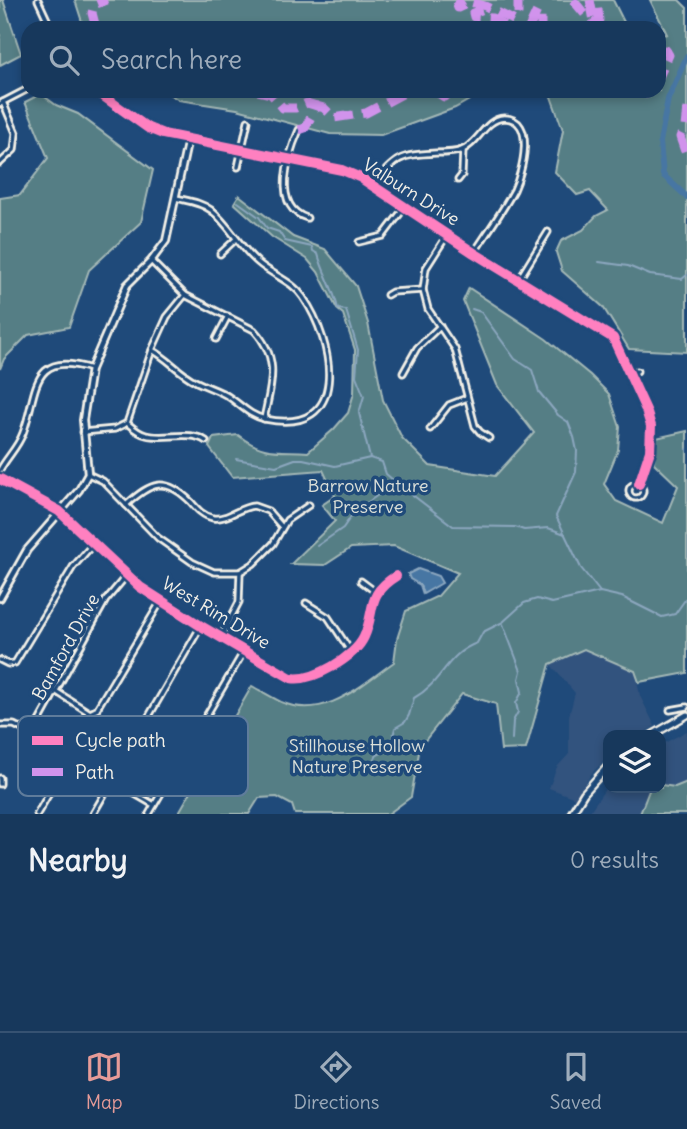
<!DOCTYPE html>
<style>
:root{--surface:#17385c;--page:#244365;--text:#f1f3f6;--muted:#9eacbb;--line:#365272;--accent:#e69b98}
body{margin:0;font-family:Delius,sans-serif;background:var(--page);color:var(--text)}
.controls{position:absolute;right:21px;bottom:21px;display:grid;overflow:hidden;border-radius:14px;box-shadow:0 4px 10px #0003}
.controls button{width:63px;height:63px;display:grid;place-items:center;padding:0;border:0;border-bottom:2px solid var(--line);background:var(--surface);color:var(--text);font:35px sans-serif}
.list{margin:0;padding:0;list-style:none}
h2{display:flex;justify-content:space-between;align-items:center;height:91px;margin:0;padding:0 28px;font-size:30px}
h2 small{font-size:23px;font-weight:400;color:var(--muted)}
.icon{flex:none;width:38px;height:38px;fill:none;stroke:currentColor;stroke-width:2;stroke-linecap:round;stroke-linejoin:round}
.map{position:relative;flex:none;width:687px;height:814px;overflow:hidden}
.search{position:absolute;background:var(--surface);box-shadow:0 4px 10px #0003;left:21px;right:21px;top:21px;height:77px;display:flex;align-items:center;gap:18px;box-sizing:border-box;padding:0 24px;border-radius:21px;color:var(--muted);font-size:26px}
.sheet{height:217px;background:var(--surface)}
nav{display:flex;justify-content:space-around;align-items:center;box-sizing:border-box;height:98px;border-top:2px solid var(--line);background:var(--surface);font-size:19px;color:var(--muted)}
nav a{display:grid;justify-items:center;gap:4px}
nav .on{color:var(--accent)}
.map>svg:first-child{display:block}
.built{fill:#33537e}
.green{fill:#557e85;stroke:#a4b8b6;stroke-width:2}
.water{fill:#4776a3;stroke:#8ca7bf;stroke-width:2}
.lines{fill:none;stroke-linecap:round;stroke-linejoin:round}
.stream{stroke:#8ca7bf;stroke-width:2}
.river{stroke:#4776a3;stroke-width:6}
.minor-casing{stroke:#f4f1e8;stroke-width:9}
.tertiary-casing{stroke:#f4f1e8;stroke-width:10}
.secondary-casing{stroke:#f4f1e8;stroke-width:10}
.minor{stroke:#1f4a7a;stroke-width:3.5}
.tertiary{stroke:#1f4a7a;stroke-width:4.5}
.secondary{stroke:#1f4a7a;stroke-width:5}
.quiet{stroke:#d193ec;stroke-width:9;stroke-dasharray:18 9;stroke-linecap:butt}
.cycleway-casing{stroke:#1f4a7a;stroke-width:15}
.cycleway{stroke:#ff80c0;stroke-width:10}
.labels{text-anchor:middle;stroke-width:7;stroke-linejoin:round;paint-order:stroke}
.street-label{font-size:18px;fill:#f4f1e8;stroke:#1f4a7a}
.park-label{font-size:18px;fill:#dce0d9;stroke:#1f4a7a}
.key{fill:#1f4a7a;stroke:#5f7c9b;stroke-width:2}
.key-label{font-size:19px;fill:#f4f1e8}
</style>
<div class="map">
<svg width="687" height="814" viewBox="0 0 687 814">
<rect width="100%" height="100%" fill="#1f4a7a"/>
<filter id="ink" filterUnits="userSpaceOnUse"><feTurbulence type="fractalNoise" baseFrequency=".0143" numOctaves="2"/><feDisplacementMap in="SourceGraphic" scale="14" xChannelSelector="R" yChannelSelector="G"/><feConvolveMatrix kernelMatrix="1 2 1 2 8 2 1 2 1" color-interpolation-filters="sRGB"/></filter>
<g filter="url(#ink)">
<g class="built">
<polygon points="584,649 635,671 640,696 655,726 641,735 608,735 608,757 592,773 575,798 549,788 557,767 569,754 569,716 575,693 550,664"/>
<polygon points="687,731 687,782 675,787 661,785 661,745"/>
<polygon points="608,785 608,788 650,788 640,814 588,814"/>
</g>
<g class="green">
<polygon points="0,0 3,0 21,54 0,65"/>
<polygon points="75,0 613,0 627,28 84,28"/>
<polygon points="650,0 679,0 687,8 687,352 629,349 603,307 562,271 556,252 561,241 583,230 596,216 608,210 590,191 577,195 555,172 563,130 549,91 659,91 659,36 667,34"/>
<polygon points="164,91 485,91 455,108 381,135 330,134 237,109 179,100"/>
<polygon points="41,94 56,105 78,114 153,170 141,222 89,270 69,327 28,335 4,359 0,369 0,198 20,195 48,158 25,102"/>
<path d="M239,195L293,237L325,249L356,286L368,323L383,400L402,438L430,466L495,476L534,433L497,385L463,301L469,288L546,339L590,375L609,394L620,427L618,450L604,484L616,501L663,523L678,486L654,463L656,438L687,431V673L639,682L635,671L584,649L550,664L526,749L501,750L496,704L462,694L420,747L411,797L388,814H295L292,805L277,797L259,798L249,814H178L252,686C261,691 271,697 281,702C325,721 361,685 394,662L397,639L406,611L438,596L458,573L394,546L351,548L325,565L291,564L335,521L322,505L335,496L323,470L232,477L209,447L213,438L238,435C264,455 277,450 308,452L334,429L348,413L354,393L355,350L343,314L337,309L318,272L307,259L272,237L234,203Z"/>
<polygon points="687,782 687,814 640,814 650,788 661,788 661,785 675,787"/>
</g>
<polygon class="water" points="418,569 438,576 442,583 423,594 420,585 410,579 408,574"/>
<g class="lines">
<g class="stream">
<path d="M238,202L259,217L267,228L279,232L285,241L312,247L313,251L318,254C323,273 334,289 338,309L346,310L358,350L356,376L364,396L359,413L370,458L382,462L386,474L393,480L453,526L515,527L524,530L548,528L565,534"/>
<polyline points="599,262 628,266 650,275 682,279 687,275"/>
<polyline points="472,309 481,312 515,359 532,370 539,392 558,415 568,422 574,437 577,451 576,472 556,516 581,568 600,592"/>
<polyline points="687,449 687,451"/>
<polyline points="236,459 276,466 295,459 303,459 335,466 370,458"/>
<polyline points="317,546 343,528 354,512 378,495 399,485"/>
<polyline points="503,624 521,671 519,679 522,692 516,703 518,712 513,721 512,739"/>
<path d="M324,773L370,767L377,755L390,749L395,728L405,722L409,715L414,698C442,683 446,654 477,643L483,632L503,622L524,603L537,599L552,603L600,592L622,597L662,617L675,614L687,597"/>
</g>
<polyline class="river" points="687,56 668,99 660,142 663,175 687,197"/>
<g class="minor-casing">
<g id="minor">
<polyline points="38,0 51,28"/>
<polyline points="96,91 148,128 163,134 342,170 361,178 474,253 613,338 646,410 651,426 650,451 639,484"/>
<polyline points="3,102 28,89"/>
<polyline points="0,104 3,102 16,133 14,150 0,163"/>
<path d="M299,130C288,155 271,207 307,218"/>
<polyline points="238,167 248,121"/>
<polyline points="458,180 462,175 463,150"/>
<path d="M373,185C397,157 399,155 436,153C444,153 455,153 462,150C478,144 485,119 504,118C537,118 522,173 514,190C502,212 487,233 474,253"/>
<polyline points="447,235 426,268 423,290 428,309 455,349 475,426 480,432 489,438"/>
<polyline points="359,242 383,236 405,207"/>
<polyline points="220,254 236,239"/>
<path d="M151,261L185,295L254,330C281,359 271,384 264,419"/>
<polyline points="518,281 548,232"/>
<polyline points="387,295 392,292 423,290"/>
<polyline points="216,339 228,316"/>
<path d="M152,350C169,359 179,373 195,381C206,387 219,390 229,397C241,405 250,416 265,419C351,437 335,343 303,297C293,282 275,276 261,265C241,250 230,225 211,210C200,202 188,201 176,198"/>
<polyline points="403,373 417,348 440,326"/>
<polyline points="631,374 637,371"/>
<path d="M127,423C133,428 138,433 146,435C164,440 190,430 206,441"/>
<polyline points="430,429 449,405 467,398"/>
<polyline points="83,432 115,429 127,423 152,350 167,317 185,295"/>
<path d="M0,470C7,457 18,447 23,433C38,394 29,349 91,369"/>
<polyline points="88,474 103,481 158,538 192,562 214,572 240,572 253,564 273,544 287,520 309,505"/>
<path d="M0,479L59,511L140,587L201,626L291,678C313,682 355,657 364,637C376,611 365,595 396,576"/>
<circle cx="636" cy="491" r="7"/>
<path d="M126,505C151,482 165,476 191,502C197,509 203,516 213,518C228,520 239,507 254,506L268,511L282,527"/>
<polyline points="361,581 377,593"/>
<polyline points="306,603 328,617 351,652"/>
<polyline points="221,637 239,602 240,572"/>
<polyline points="0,660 8,664 15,663 73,567 94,543"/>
<polyline points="57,692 90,713 96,710 161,601"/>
<polyline points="670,710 687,707"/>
<polyline points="0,725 14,725 32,734 154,805"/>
<polyline points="32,734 106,600 127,575"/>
<polyline points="178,764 138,740 138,735 201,626"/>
<polyline points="0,778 0,784"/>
<polyline points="37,814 71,756"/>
<polyline points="93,814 112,781"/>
<polyline points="149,814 244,651"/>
</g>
</g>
<g class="tertiary-casing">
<polyline id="tertiary" points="0,598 27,550 79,490 88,474 83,420 91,369 127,285 151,261 166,241 188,139"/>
</g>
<g class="secondary-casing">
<g id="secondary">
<polyline points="652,735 687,715"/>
<polyline points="571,814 584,793 608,766"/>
</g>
</g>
<use href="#minor" class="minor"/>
<use href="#tertiary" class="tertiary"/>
<use href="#secondary" class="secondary"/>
<g class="quiet">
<polyline points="463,0 457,5 458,8 470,2 485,6 515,21 518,14 518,0"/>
<polyline points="573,0 593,24"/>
<polyline points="590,0 595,26 599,20 597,0"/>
<polyline points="96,28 92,13 94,5 107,0"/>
<polyline points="480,28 491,24 501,28 504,26 493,18 474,17 473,13 486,8 485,6"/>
<polyline points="529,28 537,11 541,16 541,28"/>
<polyline points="659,51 666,50 669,55 659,77"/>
<polyline points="258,91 271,94 283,108 296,108 307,103 317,106"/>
<polyline points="435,91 444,97 455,91"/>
<polyline points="641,91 646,94 650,91"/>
<polyline points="687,108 685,127 680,137 687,157"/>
<polyline points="299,130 305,128 317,106 324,108 334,118 366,113 408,91"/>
</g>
<g class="cycleway-casing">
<g id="cycleway">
<polyline points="96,91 148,128 163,134 342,170 361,178 474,253 613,338 646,410 651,426 650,451 639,484"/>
<path d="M0,479L59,511L140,587L201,626L291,678C313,682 355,657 364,637C376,611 365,595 396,576"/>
</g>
</g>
<use href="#cycleway" class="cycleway"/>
</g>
</g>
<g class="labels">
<g class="street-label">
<text transform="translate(411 192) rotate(32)" y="6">Valburn Drive</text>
<text transform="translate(216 613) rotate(31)" y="6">West Rim Drive</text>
<text transform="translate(66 647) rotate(-61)" y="6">Bamford Drive</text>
</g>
<g class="park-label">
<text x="368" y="492">Barrow Nature<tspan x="368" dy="21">Preserve</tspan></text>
<text x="357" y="752">Stillhouse Hollow<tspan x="357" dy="21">Nature Preserve</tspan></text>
</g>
</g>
<rect x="18" y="716" width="230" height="80" rx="10" class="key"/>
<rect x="32" y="736" width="31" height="9" fill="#ff80c0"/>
<rect x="32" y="768" width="31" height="8" fill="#d193ec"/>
<g class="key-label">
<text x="75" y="747">Cycle path</text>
<text x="75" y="779">Path</text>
</g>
</svg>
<div class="controls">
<button><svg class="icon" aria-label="layers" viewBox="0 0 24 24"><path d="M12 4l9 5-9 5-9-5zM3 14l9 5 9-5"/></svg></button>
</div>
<div class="search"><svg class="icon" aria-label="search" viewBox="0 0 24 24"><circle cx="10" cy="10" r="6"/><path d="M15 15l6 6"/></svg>Search here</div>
</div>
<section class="sheet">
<h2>Nearby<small>0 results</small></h2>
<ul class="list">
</ul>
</section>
<nav>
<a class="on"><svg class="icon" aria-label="map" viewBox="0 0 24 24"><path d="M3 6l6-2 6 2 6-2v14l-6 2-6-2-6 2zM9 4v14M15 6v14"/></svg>Map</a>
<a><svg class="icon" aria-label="directions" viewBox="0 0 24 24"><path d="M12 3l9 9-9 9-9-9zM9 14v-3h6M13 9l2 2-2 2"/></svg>Directions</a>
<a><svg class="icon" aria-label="saved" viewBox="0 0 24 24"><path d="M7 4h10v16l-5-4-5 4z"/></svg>Saved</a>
</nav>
